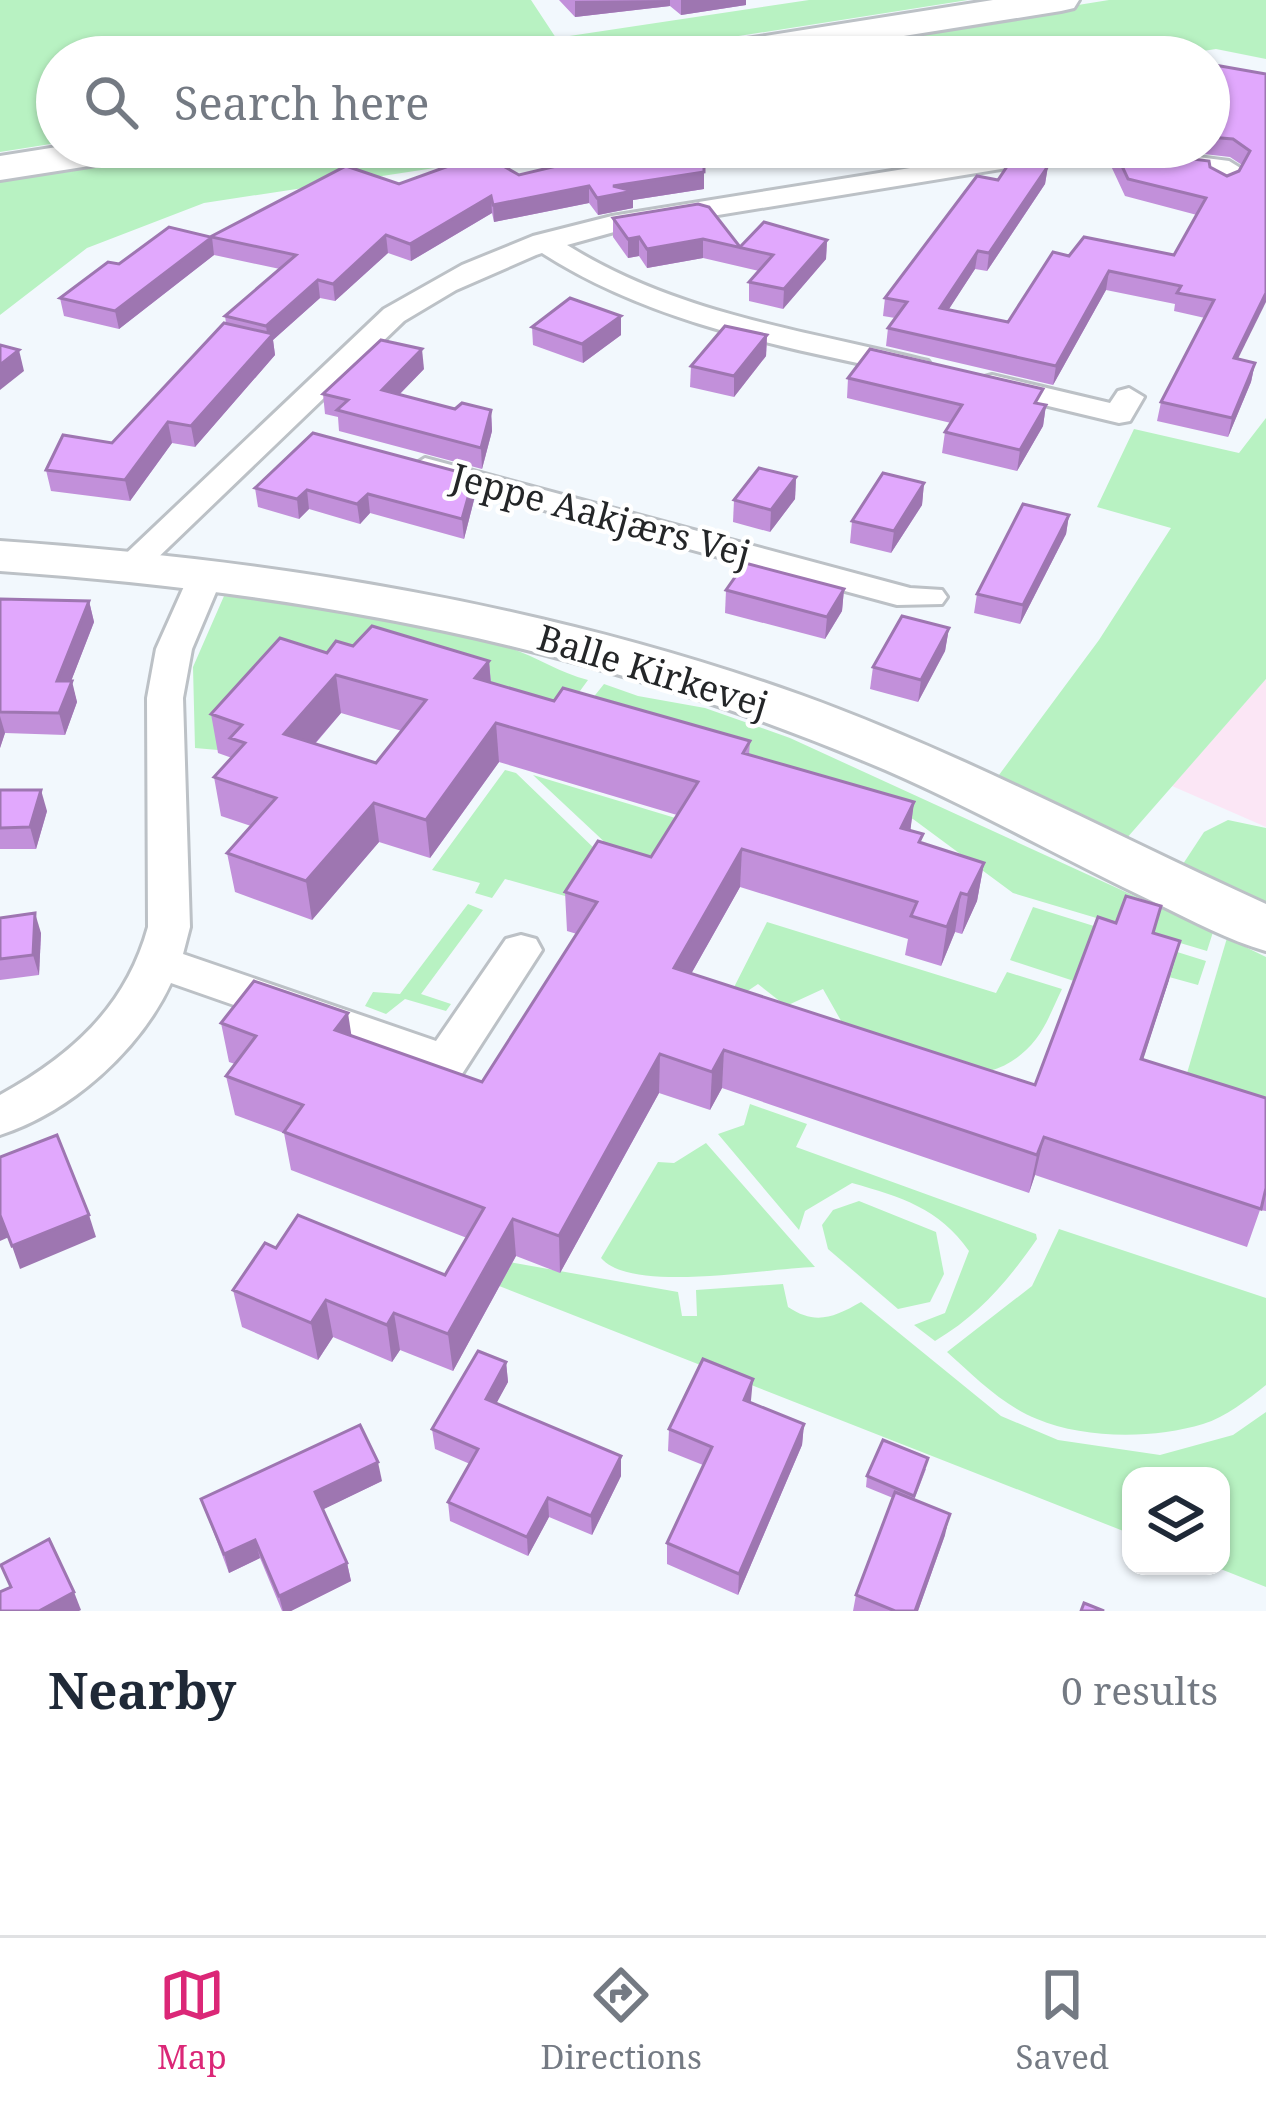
<!DOCTYPE html>
<meta charset="utf-8">
<style>
:root{--surface:#fff;--page:#f6f6f7;--text:#1f2937;--muted:#747a83;--line:#e0e1e3;--accent:#db2777}
body{margin:0;font-family:"Noto Serif",serif;background:var(--page);color:var(--text)}
.controls{position:absolute;right:36px;bottom:36px;display:grid;overflow:hidden;border-radius:24px;box-shadow:0 3px 9px #0004}
.controls button{width:108px;height:108px;display:grid;place-items:center;padding:0;border:0;border-bottom:3px solid var(--line);background:var(--surface);color:var(--text);font:60px sans-serif}
.list{margin:0;padding:0;list-style:none}
h2{display:flex;justify-content:space-between;align-items:center;height:156px;margin:0;padding:0 48px;font-size:51px}
h2 small{font-size:39px;font-weight:400;color:var(--muted)}
.icon{flex:none;width:66px;height:66px;fill:none;stroke:currentColor;stroke-width:2;stroke-linecap:round;stroke-linejoin:round}
.map{position:relative;flex:none;width:1266px;height:1611px;overflow:hidden}
.search{position:absolute;background:var(--surface);box-shadow:0 3px 9px #0004;left:36px;right:36px;top:36px;height:132px;display:flex;align-items:center;gap:30px;box-sizing:border-box;padding:0 42px;border-radius:66px;color:var(--muted);font-size:45px}
.sheet{height:324px;background:var(--surface)}
nav{display:flex;justify-content:space-around;align-items:center;box-sizing:border-box;height:168px;border-top:3px solid var(--line);background:var(--surface);font-size:33px;color:var(--muted)}
nav a{display:grid;justify-items:center;gap:6px}
nav .on{color:var(--accent)}
.map>svg:first-child{display:block}
.education{fill:#fbe6f5}
.green{fill:#b8f2c2}
.lines{fill:none;stroke-linecap:round;stroke-linejoin:round}
.street-casing{stroke:#bcc1c6;stroke-width:6}
.secondary-casing{stroke:#bcc1c6;stroke-width:6}
.primary-casing{stroke:#bcc1c6;stroke-width:6}
.street{fill:#fff;fill-rule:evenodd}
.secondary{fill:#fff;fill-rule:evenodd}
.primary{fill:#fff;fill-rule:evenodd}
.wall{fill:#c290da;fill-rule:evenodd}
.shaded-wall{fill:#9e76b1}
.building{fill:#e1a8fd;stroke:#9e76b1;stroke-width:3;fill-rule:evenodd}
.labels{text-anchor:middle;stroke-width:9;stroke-linejoin:round;paint-order:stroke}
.street-label{font-size:36px;fill:#242628;stroke:#fff}
</style>
<div class="map">
<svg width="1266" height="1611" viewBox="0 0 1266 1611">
<rect width="100%" height="100%" fill="#f2f8fd"/>
<polygon class="education" points="1266,679 1266,827 1172,786"/>
<g class="green">
<polygon points="0,0 531,0 556,38 809,0 968,0 606,57 57,57 57,143 0,152"/>
<polygon points="1109,0 1266,0 1266,59 1216,49 1164,57 755,57"/>
<polygon points="199,147 573,147 204,203 87,248 0,315 0,179"/>
<polygon points="1266,418 1266,679 1126,839 996,779 1099,640 1171,528 1097,507 1134,429 1239,453"/>
<path d="M224,596C319,607 418,620 510,648C537,657 560,673 588,680L550,732L286,674L218,750L195,748L193,667Z"/>
<polygon points="604,684 638,696 705,708 790,738 1213,932 1207,951 1013,893 913,819 584,709"/>
<polygon points="505,770 516,773 625,878 579,900 505,879 492,898 475,893 480,883 432,870"/>
<polygon points="533,775 692,823 642,877"/>
<polygon points="1228,820 1266,828 1266,903 1183,864 1204,832"/>
<polygon points="468,904 483,910 421,994 451,1004 446,1011 405,999 386,1014 365,1006 373,992 400,994"/>
<polygon points="1033,907 1206,961 1198,985 1086,954 1074,981 1010,960"/>
<path d="M767,922L996,993L1007,972L1062,989C1054,1005 1047,1025 1036,1039C991,1097 919,1071 861,1056L823,989L786,1006L758,984L724,1007Z"/>
<polygon points="1227,938 1266,957 1266,1105 1185,1080"/>
<path d="M750,1104L807,1124L796,1147L1036,1234L1037,1239C1007,1282 980,1314 935,1341L914,1325L945,1313L969,1251C939,1208 901,1197 852,1183L805,1211L799,1230L718,1134L744,1125Z"/>
<path d="M706,1143L815,1267C767,1268 631,1294 601,1258L658,1162L674,1163Z"/>
<polygon points="859,1201 936,1232 944,1274 930,1302 898,1309 828,1249 822,1225 833,1210"/>
<path d="M1059,1229L1266,1298V1385C1247,1400 1226,1417 1203,1424C1154,1439 1084,1439 1037,1419C1002,1405 974,1376 947,1352L1032,1286Z"/>
<path d="M509,1262L678,1292L682,1316H697L696,1290L783,1284L788,1307C815,1325 833,1318 861,1302L1001,1416L1058,1440L1160,1455L1233,1435L1266,1412V1587L1213,1566H1221V1476H1131V1534L484,1280Z"/>
</g>
<g class="lines">
<g class="street-casing">
<g id="street">
<path d="M1041,147H1120L1229,161L1242,169L1231,186L1222,189L1209,181L1213,175L1101,160L1044,162L614,232L567,245C677,314 803,330 928,361L932,367L917,376C787,347 656,326 542,253L536,255L456,290L404,321L145,570H121L116,563L384,309L462,265L533,236L612,216Z"/>
<polygon points="992,375 1110,403 1118,391 1129,388 1144,397 1130,421 1119,423 981,390 977,384 981,378"/>
<polygon points="425,458 910,588 942,590 947,597 942,604 897,605 414,475 409,468"/>
<path d="M207,563L219,566L224,573L192,649L183,698L190,927L183,954L436,1041L506,939L521,935L536,939L542,950L462,1074L446,1079L171,983C140,1050 71,1112 0,1135V1095C71,1056 126,1007 148,927L147,698L156,649L190,573L195,566Z"/>
</g>
</g>
<g class="secondary-casing">
<path id="secondary" d="M0,541C273,560 543,603 801,695C961,753 1112,834 1266,904V951C1228,940 1193,921 1158,904C1060,858 964,802 864,761C583,644 303,592 0,571Z"/>
</g>
<g class="primary-casing">
<g id="primary">
<polygon points="993,0 1079,0 1074,8 1061,11 772,57 683,57 689,49 702,46"/>
<polygon points="57,147 154,147 148,156 134,159 0,180 0,156"/>
</g>
</g>
<use href="#street" class="street"/>
<use href="#secondary" class="secondary"/>
<use href="#primary" class="primary"/>
</g>
<g class="wall">
<polygon points="559,0 746,0 746,5 681,15 670,6 575,17"/>
<polygon points="1209,64 1266,74 1238,359 1255,363 1251,382 1228,437 1157,421 1161,402 1205,318 1174,311 1175,304 1106,290 1053,385 886,346 888,328 895,318 883,316 885,298 998,180 1048,166 1045,184 987,271 975,269 948,310 1008,322 1069,256 1174,255 1197,215 1125,196 1111,166 1114,149 1210,167 1227,176 1239,171 1242,165 1230,157 1142,147 1209,147"/>
<polygon points="587,147 704,189 633,200 633,208 598,215 589,203 494,222 492,213 411,261 388,253 335,301 320,298 273,340 275,355 195,447 172,443 130,501 51,491 46,470 112,443 226,323 225,316 280,269 214,255 119,329 64,316 60,298 119,264 210,237 399,184 519,175 587,159"/>
<polygon points="718,147 895,147 846,155 839,148 734,165"/>
<polygon points="613,218 740,247 827,240 826,259 783,309 749,301 749,282 759,271 703,258 647,268 639,256 628,258 613,237"/>
<polygon points="621,316 621,335 583,363 533,345 532,327"/>
<polygon points="767,335 766,356 734,397 690,387 691,366"/>
<polygon points="424,369 399,395 455,409 491,410 492,431 482,469 339,431 338,417 325,414 323,394"/>
<polygon points="848,378 1046,405 1043,426 1017,471 942,453 945,432 951,423 847,398"/>
<polygon points="796,477 795,499 770,532 733,522 734,500"/>
<polygon points="924,483 922,505 891,553 850,543 852,521"/>
<polygon points="255,488 475,496 464,539 370,513 360,524 309,509 299,519 258,507"/>
<polygon points="1069,515 1066,534 1020,624 974,613 977,594"/>
<polygon points="844,589 842,611 825,639 725,613 726,590"/>
<polygon points="0,599 89,601 94,622 71,681 77,702 65,735 5,733 0,748"/>
<polygon points="949,628 945,651 918,702 870,689 873,667"/>
<path d="M353,646L489,661L491,683L554,701L750,741L749,755L914,802L910,831L922,843L984,863L977,901L962,934L955,932L941,966L905,955L908,939L740,887L691,974L1035,1085L1154,934L1169,980L1143,1059L1266,1098V1211L1260,1210L1247,1247L1035,1175L1029,1193L722,1088L710,1110L659,1093L560,1273L516,1256L453,1371L400,1350L392,1362L333,1337L318,1360L242,1327L233,1290L276,1248L445,1275L467,1238L291,1170L284,1133L235,1115L226,1076L235,1064L229,1062L221,1023L351,1036L482,1082L577,934L567,931L565,892L651,857L677,815L499,762L430,858L379,842L312,920L235,892L227,853L251,826L221,816L214,777L232,758L218,753L211,714L327,653ZM341,713L402,731L376,763L315,744Z"/>
<polygon points="0,790 47,811 36,849 0,849"/>
<polygon points="0,918 41,933 39,975 0,980"/>
<polygon points="506,1362 508,1382 496,1403 621,1476 592,1535 549,1517 528,1556 450,1521 448,1502 470,1464 435,1449 432,1429"/>
<polygon points="751,1400 751,1402 804,1424 802,1445 738,1595 667,1564 667,1543 703,1465 668,1451 669,1429"/>
<polygon points="926,1469 914,1500 945,1535 918,1611 853,1611 856,1595 893,1498 866,1487 867,1476"/>
<polygon points="382,1481 323,1509 347,1563 351,1581 291,1611 282,1611 260,1558 229,1573 201,1499"/>
</g>
<g class="shaded-wall">
<polygon points="670,0 670,6 575,17 575,1"/>
<polygon points="681,0 746,0 746,5 681,15"/>
<polygon points="740,147 839,147 734,165 735,148"/>
<polygon points="847,147 895,147 846,155"/>
<polygon points="1048,166 1045,184 987,271 989,253"/>
<polygon points="704,172 704,189 633,200 633,208 598,215 597,198 613,186"/>
<polygon points="589,186 589,203 494,222 493,205"/>
<polygon points="491,196 492,213 411,261 410,244"/>
<polygon points="386,235 388,253 335,301 333,284"/>
<polygon points="212,237 214,255 119,329 115,311"/>
<polygon points="639,237 639,256 628,258 628,239"/>
<polygon points="703,239 703,258 647,268 647,249"/>
<polygon points="827,240 826,259 783,309 784,289"/>
<polygon points="978,251 975,269 938,326 940,308"/>
<polygon points="1109,271 1106,290 1053,385 1056,366"/>
<polygon points="318,280 320,298 273,340 275,355 195,447 191,426 268,340 266,326"/>
<polygon points="1266,293 1266,302 1229,377 1234,358"/>
<polygon points="621,316 621,335 583,363 582,344"/>
<polygon points="767,335 766,356 734,397 734,376"/>
<polygon points="422,349 424,369 384,410 382,390"/>
<polygon points="19,350 24,371 0,390 0,365"/>
<polygon points="1255,363 1251,382 1228,437 1232,418"/>
<polygon points="1046,405 1043,426 1017,471 1020,450"/>
<polygon points="491,410 492,431 482,469 481,448"/>
<polygon points="168,422 172,443 130,501 125,480"/>
<polygon points="474,476 475,496 464,539 462,519"/>
<polygon points="796,477 795,499 770,532 771,510"/>
<polygon points="924,483 922,505 891,553 894,531"/>
<polygon points="307,490 309,509 299,519 297,499"/>
<polygon points="368,494 370,513 360,524 357,504"/>
<polygon points="1069,515 1066,534 1020,624 1023,605"/>
<polygon points="844,589 842,611 825,639 827,617"/>
<polygon points="89,601 94,622 63,702 57,681"/>
<polygon points="949,628 945,651 918,702 921,680"/>
<polygon points="489,661 492,699 475,678"/>
<polygon points="336,675 341,713 290,772 284,734"/>
<polygon points="72,681 77,702 65,735 59,713"/>
<polygon points="0,716 5,733 0,748"/>
<polygon points="496,723 499,762 430,858 426,820"/>
<polygon points="41,790 47,811 36,849 30,827"/>
<polygon points="914,802 909,841 901,828"/>
<polygon points="374,803 379,842 312,920 306,881"/>
<polygon points="742,849 740,887 673,1006 674,968"/>
<polygon points="984,863 977,901 962,934 968,895"/>
<polygon points="961,893 955,932 941,966 947,927"/>
<polygon points="35,913 41,933 39,975 33,955"/>
<polygon points="1180,941 1169,980 1131,1097 1141,1059"/>
<polygon points="348,1013 354,1052 335,1030"/>
<polygon points="724,1050 722,1088 710,1110 712,1072"/>
<polygon points="660,1054 659,1093 560,1273 559,1236"/>
<polygon points="1044,1137 1035,1175 1029,1193 1037,1155"/>
<polygon points="0,1215 9,1237 0,1241"/>
<polygon points="89,1215 96,1237 20,1269 12,1246"/>
<polygon points="513,1219 516,1256 453,1371 448,1334"/>
<polygon points="326,1300 333,1337 318,1360 311,1323"/>
<polygon points="394,1313 400,1350 392,1362 387,1325"/>
<polygon points="506,1362 508,1382 488,1419 486,1399"/>
<polygon points="753,1379 751,1400 742,1421 744,1400"/>
<polygon points="804,1424 802,1445 738,1595 739,1574"/>
<polygon points="621,1456 621,1476 592,1535 591,1516"/>
<polygon points="378,1462 382,1481 320,1511 315,1492"/>
<polygon points="548,1498 549,1517 528,1556 527,1537"/>
<polygon points="950,1514 945,1535 918,1611 915,1611"/>
<polygon points="255,1540 260,1558 229,1573 224,1554"/>
<polygon points="347,1563 351,1581 291,1611 283,1611 279,1596"/>
<polygon points="74,1592 81,1610 79,1611 39,1611"/>
</g>
<g class="building">
<polygon points="1137,50 1174,57 1132,57"/>
<polygon points="1209,64 1266,74 1266,293 1234,358 1255,363 1232,418 1161,402 1214,300 1177,293 1181,286 1109,271 1056,366 888,328 907,302 885,298 977,176 998,180 1012,159 1048,166 989,253 978,251 940,308 1008,322 1053,252 1069,256 1084,237 1174,255 1206,198 1128,179 1114,149 1209,161 1210,167 1227,176 1239,171 1250,151 1233,139 1209,137"/>
<polygon points="588,147 698,147 704,154 704,172 613,186 633,191 597,198 589,186 493,205 491,196 410,244 386,235 333,284 318,280 266,326 225,316 296,255 212,237 115,311 60,298 108,262 119,264 169,227 210,237 346,166 399,184 482,154 519,175 599,156"/>
<polygon points="698,204 709,207 740,247 764,222 827,240 784,289 749,282 773,255 703,239 647,249 639,237 628,239 613,218"/>
<polygon points="570,298 621,316 582,344 532,327"/>
<polygon points="224,323 273,334 191,426 168,422 125,480 46,470 63,435 112,443"/>
<polygon points="725,326 767,335 734,376 691,366"/>
<polygon points="381,340 422,349 382,390 455,409 462,403 491,410 481,448 337,410 348,400 323,394"/>
<polygon points="0,345 19,350 0,365"/>
<polygon points="870,349 1043,389 1035,403 1046,405 1020,450 945,432 962,405 848,378"/>
<polygon points="313,433 474,476 462,519 368,494 357,504 307,490 297,499 255,488"/>
<polygon points="759,468 796,477 771,510 734,500"/>
<polygon points="883,473 924,483 894,531 852,521"/>
<polygon points="1023,504 1069,515 1023,605 977,594"/>
<polygon points="745,563 844,589 827,617 726,590"/>
<polygon points="0,599 89,601 57,681 72,681 59,713 0,712"/>
<polygon points="902,616 949,628 921,680 873,667"/>
<path d="M372,626L489,661L475,678L554,701L563,688L750,741L743,753L914,802L901,828L923,834L919,842L984,863L968,895L961,893L947,927L911,916L917,902L742,849L674,968L1035,1085L1098,917L1116,923L1126,896L1161,906L1153,933L1180,941L1141,1059L1266,1098V1188L1261,1209L1044,1137L1037,1155L724,1050L712,1072L660,1054L559,1236L513,1219L448,1334L394,1313L387,1325L326,1300L311,1323L233,1290L265,1243L276,1248L298,1215L445,1275L484,1208L284,1132L303,1105L226,1076L256,1036L221,1023L254,981L348,1013L335,1030L482,1082L597,902L565,892L598,841L651,857L698,782L496,723L426,820L374,803L306,881L227,853L276,798L214,777L245,743L230,738L242,725L211,714L280,638L327,653L336,641L353,646ZM336,675L426,700L376,763L284,734Z"/>
<polygon points="0,790 41,790 30,827 0,828"/>
<polygon points="35,913 33,955 0,959 0,918"/>
<polygon points="57,1135 89,1215 12,1246 0,1215 0,1157"/>
<polygon points="478,1351 506,1362 486,1399 621,1456 591,1516 548,1498 527,1537 448,1502 478,1449 432,1429"/>
<polygon points="703,1359 753,1379 744,1400 804,1424 739,1574 667,1543 712,1447 669,1429"/>
<polygon points="360,1425 378,1462 315,1492 347,1563 279,1596 255,1540 224,1554 201,1499"/>
<polygon points="883,1440 928,1458 914,1496 867,1476"/>
<polygon points="895,1492 950,1514 915,1611 895,1611 856,1595"/>
<polygon points="49,1539 74,1592 39,1611 0,1611 0,1592 11,1587 1,1565"/>
<polygon points="1084,1603 1104,1611 1081,1611"/>
</g>
<g class="labels">
<g class="street-label">
<text transform="translate(601 515) rotate(15)" y="13">Jeppe Aakjærs Vej</text>
<text transform="translate(653 671) rotate(17)" y="13">Balle Kirkevej</text>
</g>
</g>
</svg>
<div class="controls">
<button><svg class="icon" aria-label="layers" viewBox="0 0 24 24"><path d="M12 4l9 5-9 5-9-5zM3 14l9 5 9-5"/></svg></button>
</div>
<div class="search"><svg class="icon" aria-label="search" viewBox="0 0 24 24"><circle cx="10" cy="10" r="6"/><path d="M15 15l6 6"/></svg>Search here</div>
</div>
<section class="sheet">
<h2>Nearby<small>0 results</small></h2>
<ul class="list">
</ul>
</section>
<nav>
<a class="on"><svg class="icon" aria-label="map" viewBox="0 0 24 24"><path d="M3 6l6-2 6 2 6-2v14l-6 2-6-2-6 2zM9 4v14M15 6v14"/></svg>Map</a>
<a><svg class="icon" aria-label="directions" viewBox="0 0 24 24"><path d="M12 3l9 9-9 9-9-9zM9 14v-3h6M13 9l2 2-2 2"/></svg>Directions</a>
<a><svg class="icon" aria-label="saved" viewBox="0 0 24 24"><path d="M7 4h10v16l-5-4-5 4z"/></svg>Saved</a>
</nav>
